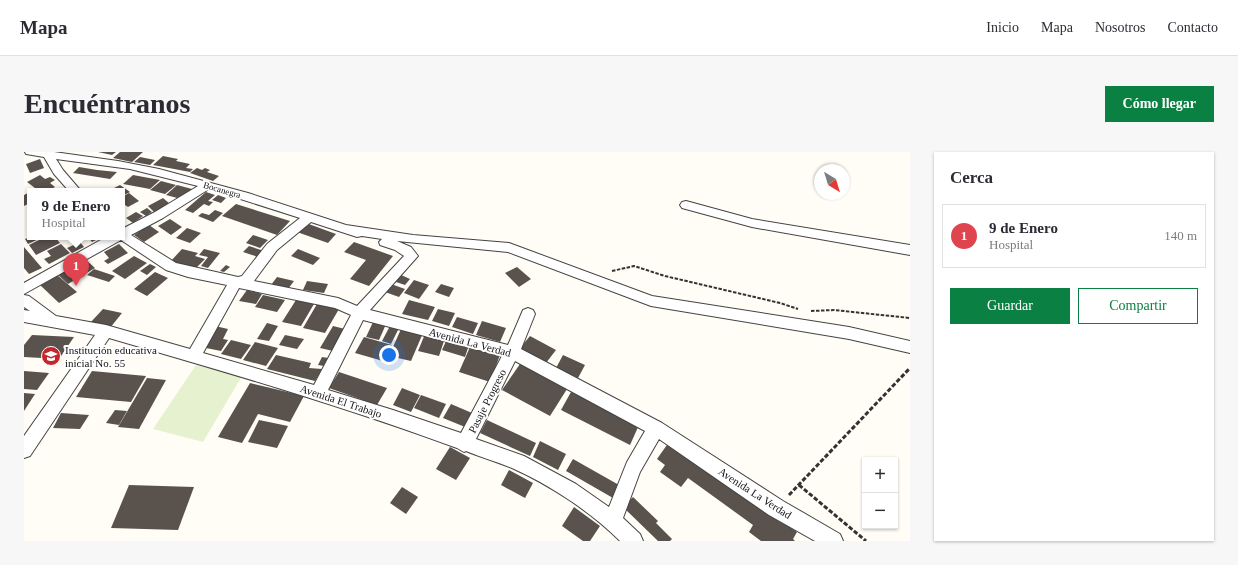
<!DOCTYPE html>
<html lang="es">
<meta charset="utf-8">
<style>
:root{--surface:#fff;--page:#f7f7f7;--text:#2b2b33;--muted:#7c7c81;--line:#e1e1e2;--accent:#0b8043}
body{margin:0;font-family:"Times New Roman",serif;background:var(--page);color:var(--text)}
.controls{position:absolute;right:12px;bottom:12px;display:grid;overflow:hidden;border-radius:0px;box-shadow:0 1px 3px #0004}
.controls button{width:36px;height:36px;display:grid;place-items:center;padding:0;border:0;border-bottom:1px solid var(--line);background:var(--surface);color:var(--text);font:20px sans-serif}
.compass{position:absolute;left:790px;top:12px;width:36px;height:36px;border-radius:50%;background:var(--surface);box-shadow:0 1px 3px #0004;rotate:142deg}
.you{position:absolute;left:365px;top:203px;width:14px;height:14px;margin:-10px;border:3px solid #fff;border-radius:50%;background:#1a73e8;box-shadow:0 0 0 6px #1a73e833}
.badge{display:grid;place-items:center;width:26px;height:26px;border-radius:50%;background:var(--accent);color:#fff;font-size:13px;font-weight:700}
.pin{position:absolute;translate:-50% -33px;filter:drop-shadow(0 1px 2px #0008)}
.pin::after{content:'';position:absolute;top:21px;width:14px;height:12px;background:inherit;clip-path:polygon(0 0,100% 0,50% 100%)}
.popup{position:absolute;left:3px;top:36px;width:98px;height:52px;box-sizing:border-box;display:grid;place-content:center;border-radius:0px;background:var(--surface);filter:drop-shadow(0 1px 3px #0005);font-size:13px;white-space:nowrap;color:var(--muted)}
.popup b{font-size:15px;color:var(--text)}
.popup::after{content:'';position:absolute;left:50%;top:100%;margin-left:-8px;border:8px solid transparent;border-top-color:var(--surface)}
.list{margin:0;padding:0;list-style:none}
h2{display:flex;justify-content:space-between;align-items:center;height:52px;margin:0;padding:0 16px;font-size:17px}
h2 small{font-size:13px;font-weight:400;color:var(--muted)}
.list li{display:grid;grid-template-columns:26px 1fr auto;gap:12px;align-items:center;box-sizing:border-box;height:64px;margin:0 8px 8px;padding:0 8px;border:1px solid var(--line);border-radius:0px}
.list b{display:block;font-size:15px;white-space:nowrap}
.list p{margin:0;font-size:13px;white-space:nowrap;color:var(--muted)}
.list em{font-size:13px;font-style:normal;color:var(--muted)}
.actions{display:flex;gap:8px;padding:12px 16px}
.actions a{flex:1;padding:9px 0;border:1px solid var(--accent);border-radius:0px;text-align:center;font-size:14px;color:var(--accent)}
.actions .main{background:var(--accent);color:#fff}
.map{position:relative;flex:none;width:886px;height:389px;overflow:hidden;border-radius:0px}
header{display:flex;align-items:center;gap:24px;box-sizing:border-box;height:56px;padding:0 20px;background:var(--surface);border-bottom:1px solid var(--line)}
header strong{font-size:19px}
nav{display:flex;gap:22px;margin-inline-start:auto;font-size:14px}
.intro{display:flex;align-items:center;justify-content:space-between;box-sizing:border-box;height:96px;padding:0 24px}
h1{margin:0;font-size:28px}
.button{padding:10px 18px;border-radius:0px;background:var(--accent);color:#fff;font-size:14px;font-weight:700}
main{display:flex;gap:24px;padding:0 24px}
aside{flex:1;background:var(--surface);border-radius:0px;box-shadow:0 1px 3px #0004}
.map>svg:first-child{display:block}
.pitch{fill:#e6f2cf}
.building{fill:#5a524d}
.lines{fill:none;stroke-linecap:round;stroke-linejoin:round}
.street-casing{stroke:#444;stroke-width:2}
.path-far1{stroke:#333;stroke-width:2;stroke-dasharray:3.5 1.5;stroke-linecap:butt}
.path{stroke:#333;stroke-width:3;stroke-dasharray:4.5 2;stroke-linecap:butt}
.street{fill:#fff;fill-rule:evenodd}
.labels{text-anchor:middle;stroke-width:4;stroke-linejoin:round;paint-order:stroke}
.far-street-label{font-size:9px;fill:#111;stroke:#fff}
.street-label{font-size:11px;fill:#111;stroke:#fff}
.poi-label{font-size:11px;fill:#111;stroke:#fff;text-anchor:start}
</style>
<header>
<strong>Mapa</strong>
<nav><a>Inicio</a><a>Mapa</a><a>Nosotros</a><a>Contacto</a></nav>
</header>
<div class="intro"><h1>Encuéntranos</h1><a class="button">Cómo llegar</a></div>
<main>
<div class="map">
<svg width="886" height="389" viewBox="0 0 886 389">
<rect width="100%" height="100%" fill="#fffdf5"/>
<polygon class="pitch" points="172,213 218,224 179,290 129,277"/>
<g class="building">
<polygon points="74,0 92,0 88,3"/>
<polygon points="96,0 119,0 108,10 89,6"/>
<polygon points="139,4 154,7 152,9 166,12 162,16 169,17 166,20 129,13"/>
<polygon points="116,5 131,8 126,13 110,10"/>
<polygon points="16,7 20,16 6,21 2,12"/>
<polygon points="55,15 73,18 93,20 86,27 49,21"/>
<polygon points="173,16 178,18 181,16 186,18 183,20 195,24 189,29 166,21"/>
<polygon points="16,23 21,27 26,25 31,28 26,31 31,35 23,39 15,39 3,30"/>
<polygon points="109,23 136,28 126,37 99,32"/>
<polygon points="137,29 152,33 141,42 126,38"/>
<polygon points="96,33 106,40 100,43 98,41 98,39 95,39 90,36"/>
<polygon points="153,33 168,37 157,47 142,43"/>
<polygon points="6,40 6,51 0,54 0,43"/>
<polygon points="182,40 191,43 184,49 189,50 185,54 180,52 169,61 161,58"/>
<polygon points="105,41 115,49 104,55 98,51 98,45"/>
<polygon points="194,43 202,46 197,51 188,48"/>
<polygon points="139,46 146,52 130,60 124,54"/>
<polygon points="212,52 266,69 253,83 198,64"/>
<polygon points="123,56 128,60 122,64 116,60"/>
<polygon points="191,58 199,61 189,70 174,64 178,61 185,63"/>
<polygon points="112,60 119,64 109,71 102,66"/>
<polygon points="146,67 158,75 147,83 134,74"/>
<polygon points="282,71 312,82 304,91 273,80"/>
<polygon points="125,73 135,80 120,90 110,83"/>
<polygon points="163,76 177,81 166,91 152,86"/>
<polygon points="229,83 244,88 236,96 222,91"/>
<polygon points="6,85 19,85 4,92 1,87"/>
<polygon points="21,85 31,85 36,91 12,103 5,93"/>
<polygon points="64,85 78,85 68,90"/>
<polygon points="56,90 60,95 48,101 43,96"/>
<polygon points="330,90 369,104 345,134 326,127 342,108 320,100"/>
<polygon points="37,92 46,101 25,112 20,107 27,104 23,99"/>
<polygon points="95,92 104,101 84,112 80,109 85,106 80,100"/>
<polygon points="225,94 240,99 234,105 219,100"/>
<polygon points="0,95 18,116 5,122 0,116"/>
<polygon points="158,97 174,101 171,104 181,107 172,116 146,110"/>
<polygon points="180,97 196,101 184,116 177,114 184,105 175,103"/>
<polygon points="274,97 296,106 289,113 267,104"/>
<polygon points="110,104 123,111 101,127 88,119"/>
<polygon points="60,106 71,116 44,132 33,122"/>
<polygon points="126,112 132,115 123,123 116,119"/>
<polygon points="202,113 206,115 200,120 196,119"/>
<polygon points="493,115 507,127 495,135 481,121"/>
<polygon points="70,117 91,124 85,130 63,123"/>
<polygon points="131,120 144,126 123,144 110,137"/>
<polygon points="32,122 53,140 35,151 15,132"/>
<polygon points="375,122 386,127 381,133 369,129"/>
<polygon points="253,125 270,129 264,137 247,133"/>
<polygon points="390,128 405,133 395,147 380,141"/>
<polygon points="283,129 304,132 300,141 279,138"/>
<polygon points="367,132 381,137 375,145 361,140"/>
<polygon points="417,132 430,136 425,145 411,140"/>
<polygon points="223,138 238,142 232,152 215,149"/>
<polygon points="239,143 261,148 253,160 231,155"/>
<polygon points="272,148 290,152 277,174 258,170"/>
<polygon points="385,148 411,155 404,168 378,162"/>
<polygon points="293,152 315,157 301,181 279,176"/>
<polygon points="79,157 98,161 86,176 66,171"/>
<polygon points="414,157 431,161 425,174 408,169"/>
<polygon points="433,165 454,171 449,182 428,175"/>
<polygon points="350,168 363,170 355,188 342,185"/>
<polygon points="458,169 482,176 476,190 452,183"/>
<polygon points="243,171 254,174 245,189 233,187"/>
<polygon points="191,174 204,177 199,187 204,188 197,199 177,195"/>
<polygon points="309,174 321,177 309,199 296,196"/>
<polygon points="366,174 375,176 367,192 358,189"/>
<polygon points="377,177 399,181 387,209 365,204"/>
<polygon points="401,182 421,186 415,204 394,199"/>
<polygon points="8,183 50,185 35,207 0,205 0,193"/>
<polygon points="261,183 280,187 273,197 255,193"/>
<polygon points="506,184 532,198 522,211 496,196"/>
<polygon points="340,185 368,193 359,209 331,201"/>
<polygon points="423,187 445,193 441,205 418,198"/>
<polygon points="207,188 227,193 217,207 197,202"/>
<polygon points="231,190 254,196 242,214 219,208"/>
<polygon points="446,195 476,203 466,230 435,220"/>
<polygon points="252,203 287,211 285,216 298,217 291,229 243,217"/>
<polygon points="539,203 561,213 554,226 532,216"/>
<polygon points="298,205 304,206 300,214 294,213"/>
<polygon points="496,212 543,237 526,264 478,238"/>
<polygon points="0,219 25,221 13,238 0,237"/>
<polygon points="68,219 122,224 107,250 52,245"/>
<polygon points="315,220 363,236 353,253 305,236"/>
<polygon points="123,226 142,228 115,277 94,275"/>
<polygon points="226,231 280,244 266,270 234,262 218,291 194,285"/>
<polygon points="378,236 396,243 387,260 369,253"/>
<polygon points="547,240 615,273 606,293 537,258"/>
<polygon points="0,241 11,242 0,259"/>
<polygon points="397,243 422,252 415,266 390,256"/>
<polygon points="427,252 448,261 441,275 419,266"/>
<polygon points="91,258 103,259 95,273 82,271"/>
<polygon points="37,261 65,263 56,277 29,276"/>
<polygon points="235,268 264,274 253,296 224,290"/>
<polygon points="463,268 512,291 506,304 456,281"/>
<polygon points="516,289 542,302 534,318 509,305"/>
<polygon points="645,290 773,380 769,387 771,389 737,389 725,380 729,373 664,326 657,335 636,320 641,313 633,307"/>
<polygon points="426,295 446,306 432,328 412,317"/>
<polygon points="549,307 595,333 589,346 542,319"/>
<polygon points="485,318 509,331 501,346 477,333"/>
<polygon points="105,333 170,335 154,378 87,376"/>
<polygon points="378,335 394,345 382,362 366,351"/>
<polygon points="609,345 634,369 632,371 648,387 646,389 634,389 599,355"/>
<polygon points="550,355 576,374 566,389 559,389 538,374"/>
</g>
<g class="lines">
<g class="street-casing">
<g id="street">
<path d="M1,0H30L94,9L135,17L224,41L322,73L389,83L485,91L628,144L825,175L886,189V201L825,187L627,154L484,100L373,89L387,95L394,104L346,158L484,193L499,158L504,156L509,158L511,162L497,197L638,271L759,349L816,382L819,389H791L745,363L635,287L616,320L599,366L616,382L619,389H596C567,360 526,333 488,316C473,310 457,305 442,299L440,300L433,296C319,254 202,220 85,186L6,304L0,306V284L71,183L0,170V158L6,159L0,155V143L5,144L32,164L82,173L166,197L203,133L164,125L142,118L97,88L0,142V131L82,85H98V77L131,60L174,34L106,17L32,7L39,18L57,39H45L30,22L20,5L2,2ZM185,37L276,66L243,92L218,124L214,125L152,111L107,83L139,66ZM287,70L333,85L338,84L358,87L355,90L356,93L371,98L380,104L333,154L314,146L230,129L253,98ZM215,136L311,156L327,163L290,233L179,201ZM339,168L478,204L437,281L369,258L304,238ZM491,209L621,279L603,310L585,355L552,332L500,304L452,287Z"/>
<polygon points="662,49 728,67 886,93 886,103 728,75 658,56 656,53 658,50"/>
</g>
</g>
<g class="path-far1">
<polyline points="588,119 610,114 641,124 756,151 774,157"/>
<polyline points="787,159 810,158 886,166"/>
</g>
<g class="path">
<polyline points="775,333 842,389"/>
<polyline points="765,343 886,216"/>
</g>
<use href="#street" class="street"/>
</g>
<defs>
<g id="school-disc" transform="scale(1)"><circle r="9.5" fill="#c4262e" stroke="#fff"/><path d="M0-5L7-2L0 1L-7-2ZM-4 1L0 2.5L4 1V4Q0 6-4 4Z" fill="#fff"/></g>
</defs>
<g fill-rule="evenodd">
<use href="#school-disc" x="27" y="204"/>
</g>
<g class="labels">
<g class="far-street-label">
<text transform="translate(198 38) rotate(16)" y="3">Bocanegra</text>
</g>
<g class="street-label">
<text transform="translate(446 190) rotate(15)" y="4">Avenida La Verdad</text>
<text transform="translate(317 249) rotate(18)" y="4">Avenida El Trabajo</text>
<text transform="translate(463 249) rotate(-63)" y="4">Pasaje Progreso</text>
<text transform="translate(731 341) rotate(33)" y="4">Avenida La Verdad</text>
</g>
<g class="poi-label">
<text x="41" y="202">Institución educativa<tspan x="41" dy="13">inicial No. 55</tspan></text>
</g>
</g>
</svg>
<div class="controls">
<button>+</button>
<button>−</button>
</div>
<svg class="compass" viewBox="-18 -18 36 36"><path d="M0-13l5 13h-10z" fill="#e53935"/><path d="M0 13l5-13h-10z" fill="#7c7c81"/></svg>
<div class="you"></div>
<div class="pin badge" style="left:52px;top:134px;background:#e0444e">1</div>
<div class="popup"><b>9 de Enero</b>Hospital</div>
</div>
<aside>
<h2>Cerca<small></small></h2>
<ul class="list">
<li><span class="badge" style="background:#e0444e">1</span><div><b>9 de Enero</b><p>Hospital</p></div><em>140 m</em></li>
</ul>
<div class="actions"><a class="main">Guardar</a><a>Compartir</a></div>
</aside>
</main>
